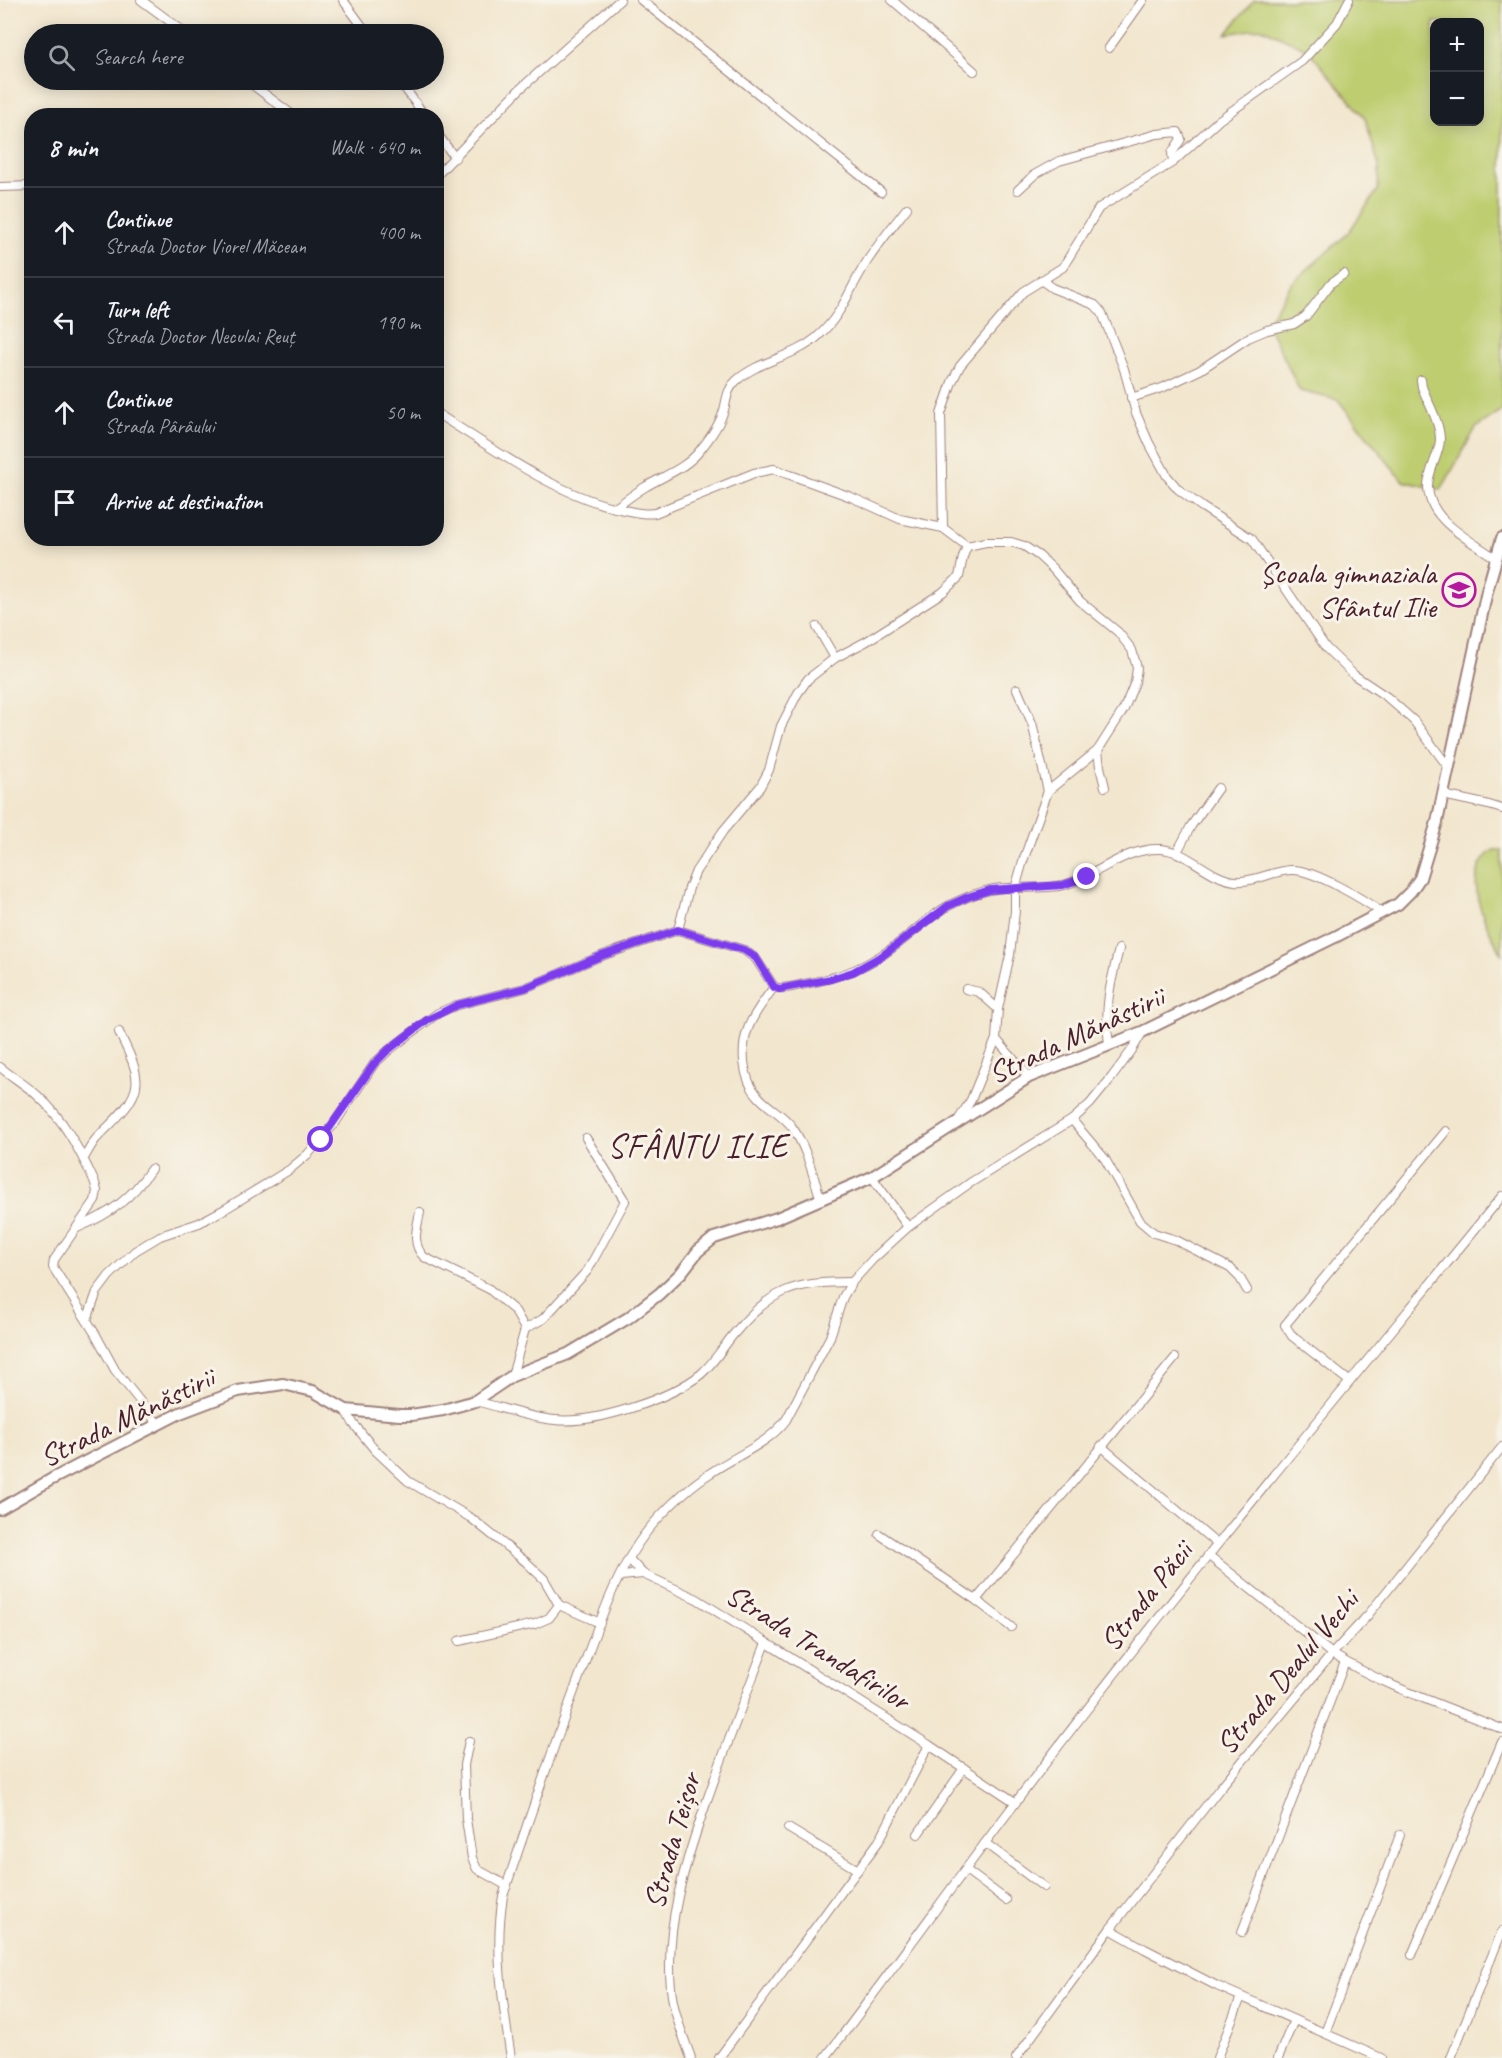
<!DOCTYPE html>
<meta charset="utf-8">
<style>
:root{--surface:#171b24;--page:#20242c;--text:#f1f3f6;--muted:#9ea1a6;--line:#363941}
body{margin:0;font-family:Caveat,sans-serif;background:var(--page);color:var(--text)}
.controls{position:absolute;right:18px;top:18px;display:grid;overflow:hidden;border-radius:12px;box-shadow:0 3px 15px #0003}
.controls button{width:54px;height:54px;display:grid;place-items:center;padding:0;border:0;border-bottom:2px solid var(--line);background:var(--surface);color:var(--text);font:30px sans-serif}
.stop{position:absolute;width:18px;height:18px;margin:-14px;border:4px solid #7c3aed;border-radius:50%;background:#fff}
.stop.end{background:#7c3aed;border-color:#fff;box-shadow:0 2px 6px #0008}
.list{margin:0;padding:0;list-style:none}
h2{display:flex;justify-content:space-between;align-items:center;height:78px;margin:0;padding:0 24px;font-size:26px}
h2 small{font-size:20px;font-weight:400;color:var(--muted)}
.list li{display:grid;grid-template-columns:39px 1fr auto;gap:18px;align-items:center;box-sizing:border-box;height:90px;padding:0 24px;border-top:2px solid var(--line)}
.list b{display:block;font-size:22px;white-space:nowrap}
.list p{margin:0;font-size:20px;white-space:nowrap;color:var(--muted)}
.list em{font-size:20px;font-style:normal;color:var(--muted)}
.icon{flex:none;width:33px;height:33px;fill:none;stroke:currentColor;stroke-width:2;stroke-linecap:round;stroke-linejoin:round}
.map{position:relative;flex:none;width:1502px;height:2058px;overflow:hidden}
.search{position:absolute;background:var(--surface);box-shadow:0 3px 15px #0003;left:24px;top:24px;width:420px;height:66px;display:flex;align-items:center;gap:15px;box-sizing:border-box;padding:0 21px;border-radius:33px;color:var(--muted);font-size:22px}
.panel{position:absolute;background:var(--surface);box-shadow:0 3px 15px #0003;left:24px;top:108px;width:420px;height:438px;border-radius:24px}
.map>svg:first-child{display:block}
.green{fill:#becd70;stroke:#84764e;stroke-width:1.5;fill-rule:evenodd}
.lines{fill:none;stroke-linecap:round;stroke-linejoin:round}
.street-casing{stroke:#9e827c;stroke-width:10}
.secondary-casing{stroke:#9e827c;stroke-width:14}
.street{stroke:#fff;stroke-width:8}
.secondary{stroke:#fff;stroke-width:10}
.route{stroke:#7c3aed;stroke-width:8}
.labels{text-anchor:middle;stroke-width:6;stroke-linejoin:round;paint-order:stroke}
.poi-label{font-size:30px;fill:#4a1f2b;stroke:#f7f3e8;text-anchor:end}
.street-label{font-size:30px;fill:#4a1f2b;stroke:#f7f3e8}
.quarter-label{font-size:33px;letter-spacing:1.5px;fill:#4a1f2b;stroke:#f7f3e8}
</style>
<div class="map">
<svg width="1502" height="2058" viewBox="0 0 1502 2058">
<rect width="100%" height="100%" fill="#f7f3e8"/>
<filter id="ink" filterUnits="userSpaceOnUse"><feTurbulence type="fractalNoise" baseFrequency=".0167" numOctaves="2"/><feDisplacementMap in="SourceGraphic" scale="12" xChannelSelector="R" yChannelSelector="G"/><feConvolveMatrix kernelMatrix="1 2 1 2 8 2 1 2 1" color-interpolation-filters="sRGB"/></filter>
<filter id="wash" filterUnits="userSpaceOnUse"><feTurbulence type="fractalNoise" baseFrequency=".008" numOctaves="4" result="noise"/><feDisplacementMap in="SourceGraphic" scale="24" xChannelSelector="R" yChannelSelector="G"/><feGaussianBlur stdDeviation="1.35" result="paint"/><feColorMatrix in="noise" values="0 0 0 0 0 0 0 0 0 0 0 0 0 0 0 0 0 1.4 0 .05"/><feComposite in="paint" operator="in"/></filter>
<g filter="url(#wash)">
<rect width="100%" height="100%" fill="#f2e6ce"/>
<g class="green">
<path d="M1254,0H1502V410L1476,428L1441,490L1403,481L1338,400L1300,391L1267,323L1291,284L1348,233L1378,190L1379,166L1365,118L1307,49L1262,28L1226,34ZM1434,22H1480V122H1434Z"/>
<path d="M1493,850H1502V954C1485,925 1459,875 1493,850Z"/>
</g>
</g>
<g filter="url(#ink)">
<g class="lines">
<g class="street-casing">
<g id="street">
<polyline points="141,0 187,34"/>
<polyline points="343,0 368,34"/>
<polyline points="641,0 881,192"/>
<polyline points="892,0 974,71"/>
<polyline points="1109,48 1143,0"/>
<polyline points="246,80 294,116"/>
<polyline points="399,80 425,116"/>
<polyline points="436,132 455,158"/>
<polyline points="436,176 519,90 620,0"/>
<polyline points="0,187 32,186"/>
<polyline points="1018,190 1034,175 1059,161 1157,134 1178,132 1181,139 1172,153 1173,162"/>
<polyline points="1041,280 1052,288 1095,305 1102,313 1124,369 1136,413 1149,443 1167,476 1178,489 1202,507 1252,539 1326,648 1354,675 1387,697 1414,721 1449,768"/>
<path d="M1421,380L1422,387C1428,403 1440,422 1440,440C1439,455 1429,469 1428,485C1427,520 1471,540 1495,558"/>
<polyline points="1131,398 1162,388 1200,370 1248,338 1267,330 1294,324 1306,316 1331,283 1344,274"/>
<path d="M436,413C496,450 555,495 624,510C635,512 644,515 655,513L754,473L774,469L851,497L900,519L943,528"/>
<path d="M615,508C625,501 635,493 645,487C665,475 687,468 701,449C710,438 720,424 724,410C727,399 727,389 736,381C759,360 792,358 816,338C843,315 848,291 866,263C878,244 893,226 907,208"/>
<polyline points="967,546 943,528 941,414 952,382 960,366 1023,292 1063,267 1099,208 1173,162 1219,120 1302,61 1337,23 1349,0"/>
<polyline points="817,627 835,658"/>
<polyline points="1017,689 1032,723 1048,791"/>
<polyline points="1098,750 1100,767 1105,787"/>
<polyline points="1443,795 1489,805 1502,809"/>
<polyline points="1177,852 1191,826 1218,788"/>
<polyline points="678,930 689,888 696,871 723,831 760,787 769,770 781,726 798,693 808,679 835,658 867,641 943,592 959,577 963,557 967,546"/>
<polyline points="966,989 979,992 998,1009"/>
<polyline points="996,1039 1029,1077"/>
<path d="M1109,1045C1104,1008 1110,985 1119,949"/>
<path d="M0,1067C12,1077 26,1085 38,1096C64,1119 80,1151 95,1183L97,1191L95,1201L54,1260L53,1267L96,1335L115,1370L158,1424"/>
<polyline points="959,1119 971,1100 996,1039 998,1009 1010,955 1015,911 1015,889 1023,861 1048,791 1098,750 1124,709 1135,682 1137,668 1132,650 1118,632 1080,601 1053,569 1039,556 1024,546 1011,542 986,542 967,546"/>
<polyline points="1072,1120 1105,1159 1140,1221 1154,1233 1176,1240 1230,1268 1240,1278 1247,1290"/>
<path d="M84,1158C88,1152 91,1145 96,1139C112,1121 141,1101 136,1075C134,1060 125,1046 119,1032"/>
<polyline points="872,1177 908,1227"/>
<path d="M821,1200C813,1176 807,1148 792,1127C783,1114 768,1108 758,1096C742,1079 740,1047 749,1026C755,1012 765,999 774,987C784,990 795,986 805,984C846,976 870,966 903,940C918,928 933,914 950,905C966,897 987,888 1006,888C1025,887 1045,889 1064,885C1098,876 1125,847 1161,849C1189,851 1208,878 1235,881C1255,883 1273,870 1293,870C1314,870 1365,900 1382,913"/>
<path d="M420,1212C417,1228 411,1244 424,1257L489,1289L515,1311L525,1329L512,1376"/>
<path d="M77,1228C110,1214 131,1199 151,1169"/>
<polyline points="87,1320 97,1292 109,1276 135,1251 160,1236 199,1223 225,1209 289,1170 308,1154 335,1123 374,1064 389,1050 438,1013 457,1005 525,988 601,956 678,930 744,950 756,959 774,987"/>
<polyline points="525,1329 543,1319 588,1270 625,1201 586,1138"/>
<polyline points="1349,1381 1292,1336 1285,1325 1446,1131"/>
<path d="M475,1401C501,1407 528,1418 555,1420C595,1424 670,1399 701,1374C713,1364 723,1347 733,1335C771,1289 794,1282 852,1282"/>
<polyline points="346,1410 353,1423 375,1450 408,1481 471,1518 526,1562 544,1579 559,1605"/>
<polyline points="1101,1446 1217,1544"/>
<polyline points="879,1534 976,1600 1011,1627"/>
<path d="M1208,1555L1332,1654C1384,1686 1445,1706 1502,1729"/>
<polyline points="630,1560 643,1574 697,1599 929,1745 1015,1802"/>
<polyline points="621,1576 643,1574"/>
<polyline points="976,1600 1175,1358"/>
<polyline points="559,1605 600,1623"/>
<polyline points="459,1641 535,1624 549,1618 559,1605"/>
<polyline points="469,1741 464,1765 466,1819 472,1858 477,1869 507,1886"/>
<polyline points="788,1828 858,1870"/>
<polyline points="918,1834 964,1768"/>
<polyline points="985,1843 1044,1887"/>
<polyline points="966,1870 1006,1900"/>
<polyline points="1110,1929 1145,1949 1217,1986 1381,2058"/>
<polyline points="1242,1932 1345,1662"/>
<polyline points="1412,1955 1502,1742"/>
<polyline points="1325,2033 1400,1835"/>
<path d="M511,2058C503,2004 494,1951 503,1896C529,1819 555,1741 584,1664C601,1618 620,1561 654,1523C671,1504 691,1485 712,1472C737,1455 768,1444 786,1420L830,1337L843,1297L852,1282L873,1259L908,1227L970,1183L1072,1120L1090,1104L1112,1077L1132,1050L1142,1033"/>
<path d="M691,2058C683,2035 673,2012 671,1988C665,1925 685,1864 705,1806C724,1751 745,1697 766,1643"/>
<polyline points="719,2058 879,1841 929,1745"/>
<path d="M825,2058C890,1974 951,1887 1016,1802C1172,1595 1338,1397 1502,1196"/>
<polyline points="1016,2058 1110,1929 1220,1788 1332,1654 1368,1615 1502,1447"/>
<polyline points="1217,2058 1241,1997"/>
<polyline points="1278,2058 1294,2020"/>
<polyline points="1451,2058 1502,1931"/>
</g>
</g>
<g class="secondary-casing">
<polyline id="secondary" points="0,1509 52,1479 180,1413 238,1391 283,1384 313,1391 346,1410 399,1415 411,1415 443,1410 475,1401 512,1376 568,1354 628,1318 659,1294 681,1273 698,1251 714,1238 777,1218 872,1177 1029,1077 1142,1032 1337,936 1398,904 1411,891 1420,878 1437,822 1487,591 1502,538"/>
</g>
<use href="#street" class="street"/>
<use href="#secondary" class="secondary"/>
</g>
</g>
<g class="lines" filter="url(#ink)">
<polyline class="route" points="321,1140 374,1064 388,1050 427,1020 457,1005 525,988 601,956 678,930 744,950 756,958 774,987 779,989 831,979 853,972 882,956 948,906 968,897 990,890 1063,885 1087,877"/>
</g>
<defs>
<g id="school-ring" transform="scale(1.725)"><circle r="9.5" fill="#f7f3e8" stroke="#b5179e" stroke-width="1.5"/><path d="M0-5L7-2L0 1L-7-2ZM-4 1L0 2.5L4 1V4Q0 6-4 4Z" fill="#b5179e"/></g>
</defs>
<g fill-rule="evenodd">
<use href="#school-ring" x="1459" y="590"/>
</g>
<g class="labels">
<g class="poi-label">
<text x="1436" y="583">Școala gimnaziala<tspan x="1436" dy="34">Sfântul Ilie</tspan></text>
</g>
<g class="street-label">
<text transform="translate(1076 1035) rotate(-25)" y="10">Strada Mănăstirii</text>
<text transform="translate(127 1417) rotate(-26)" y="10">Strada Mănăstirii</text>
<text transform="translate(1146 1596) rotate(-52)" y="10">Strada Păcii</text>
<text transform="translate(818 1647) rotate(32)" y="10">Strada Trandafirilor</text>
<text transform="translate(1287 1672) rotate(-50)" y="10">Strada Dealul Vechi</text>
<text transform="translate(672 1841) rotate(-74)" y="10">Strada Teișor</text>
</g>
<g class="quarter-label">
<text x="698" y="1157">SFÂNTU ILIE</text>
</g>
</g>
</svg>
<div class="controls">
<button>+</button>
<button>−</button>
</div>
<div class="stop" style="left:321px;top:1140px"></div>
<div class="stop end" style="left:1087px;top:877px"></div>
<div class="search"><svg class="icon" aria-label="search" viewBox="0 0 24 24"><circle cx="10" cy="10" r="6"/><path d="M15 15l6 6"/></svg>Search here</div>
<section class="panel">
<h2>8 min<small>Walk · 640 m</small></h2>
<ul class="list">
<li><svg class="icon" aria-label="ahead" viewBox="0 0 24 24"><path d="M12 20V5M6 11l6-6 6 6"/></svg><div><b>Continue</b><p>Strada Doctor Viorel Măcean</p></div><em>400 m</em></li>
<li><svg class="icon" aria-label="left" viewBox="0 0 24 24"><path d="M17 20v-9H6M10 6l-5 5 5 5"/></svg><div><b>Turn left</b><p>Strada Doctor Neculai Reuț</p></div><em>190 m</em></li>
<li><svg class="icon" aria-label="ahead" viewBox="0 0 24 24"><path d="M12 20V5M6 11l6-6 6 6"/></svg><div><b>Continue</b><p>Strada Pârâului</p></div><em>50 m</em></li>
<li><svg class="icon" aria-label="arrive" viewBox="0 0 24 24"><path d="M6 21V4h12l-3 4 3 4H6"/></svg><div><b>Arrive at destination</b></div></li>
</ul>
</section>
</div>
